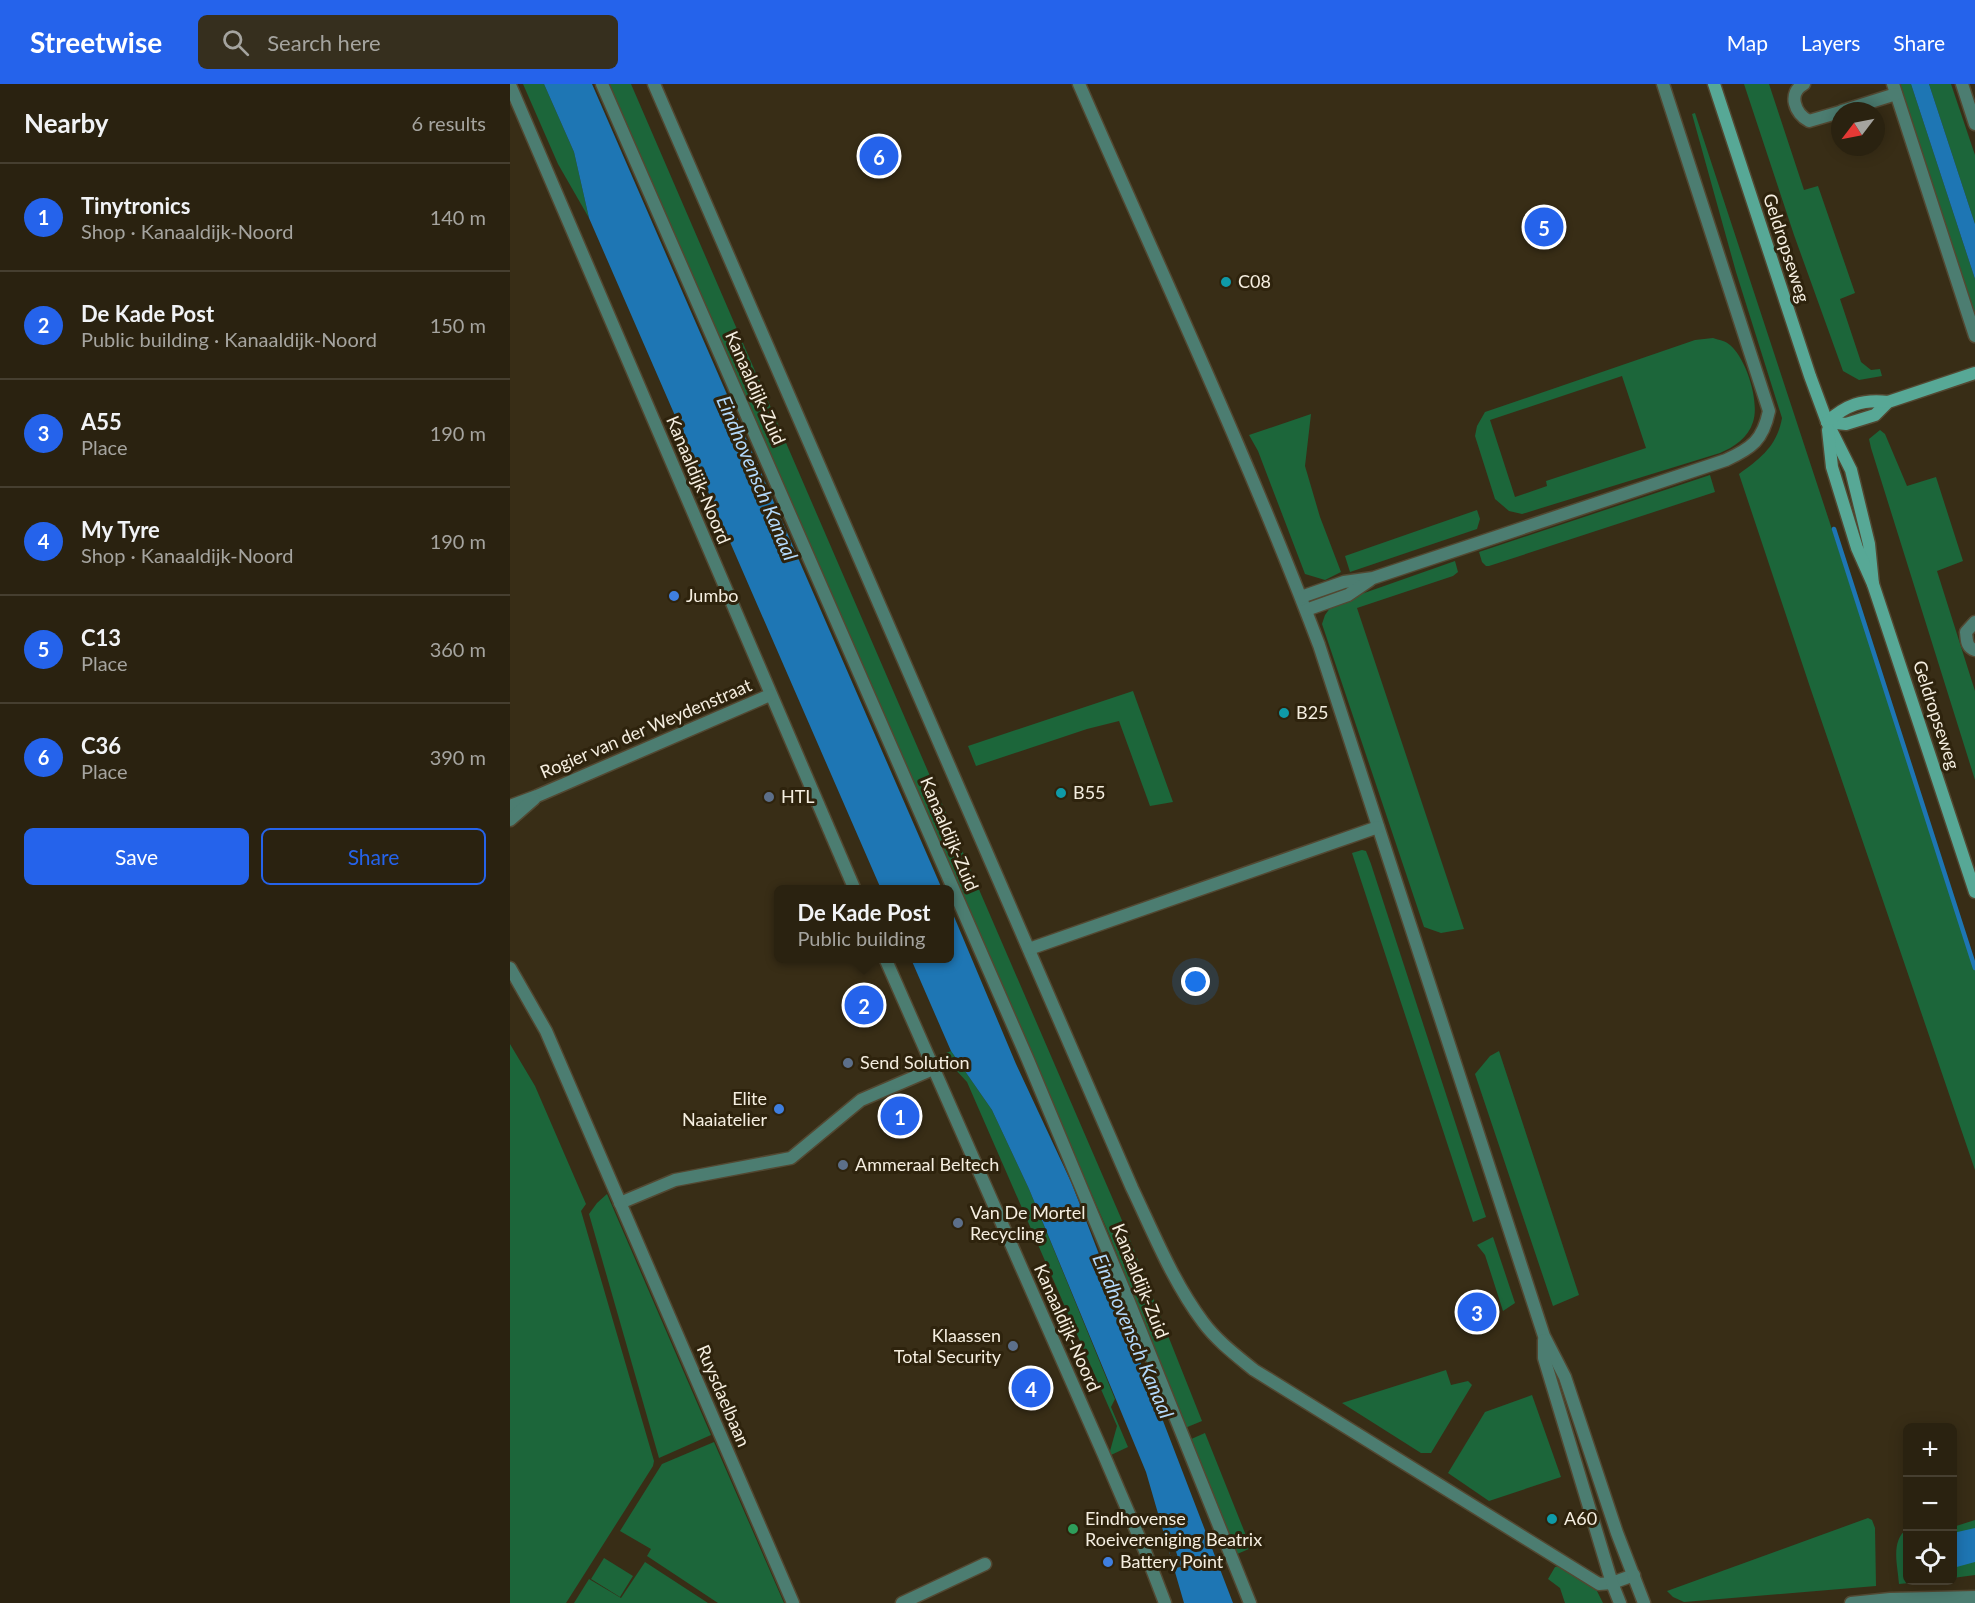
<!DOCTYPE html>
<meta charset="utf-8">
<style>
:root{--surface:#2a2210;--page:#362f1e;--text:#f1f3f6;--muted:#a5a49f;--line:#463f30;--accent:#2563eb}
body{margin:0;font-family:Lato,sans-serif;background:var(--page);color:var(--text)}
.controls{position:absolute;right:18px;bottom:18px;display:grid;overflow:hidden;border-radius:9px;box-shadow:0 3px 15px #0003}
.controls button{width:54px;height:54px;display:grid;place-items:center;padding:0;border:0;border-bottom:2px solid var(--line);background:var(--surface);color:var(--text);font:30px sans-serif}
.compass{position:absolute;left:1321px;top:18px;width:54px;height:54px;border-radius:50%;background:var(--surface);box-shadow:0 3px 15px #0003;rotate:238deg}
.you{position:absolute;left:686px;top:898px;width:21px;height:21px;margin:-15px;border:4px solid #fff;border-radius:50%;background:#1a73e8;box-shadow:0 0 0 9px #1a73e833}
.badge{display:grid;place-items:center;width:39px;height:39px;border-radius:50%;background:var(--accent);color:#fff;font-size:20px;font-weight:700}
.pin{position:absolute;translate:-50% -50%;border:3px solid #fff;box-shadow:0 2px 6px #0006}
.popup{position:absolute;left:264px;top:801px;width:180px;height:78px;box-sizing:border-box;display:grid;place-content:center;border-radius:9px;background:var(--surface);filter:drop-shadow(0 2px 4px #0005);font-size:20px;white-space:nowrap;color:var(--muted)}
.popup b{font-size:22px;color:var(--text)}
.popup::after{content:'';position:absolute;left:50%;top:100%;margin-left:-12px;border:12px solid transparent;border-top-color:var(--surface)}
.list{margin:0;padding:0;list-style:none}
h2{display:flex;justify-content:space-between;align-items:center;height:78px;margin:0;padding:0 24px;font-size:26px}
h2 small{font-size:20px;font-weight:400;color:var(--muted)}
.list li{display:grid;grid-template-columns:39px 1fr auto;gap:18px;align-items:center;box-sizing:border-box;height:108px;padding:0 24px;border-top:2px solid var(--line)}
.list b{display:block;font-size:22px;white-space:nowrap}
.list p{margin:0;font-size:20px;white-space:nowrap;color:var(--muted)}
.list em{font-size:20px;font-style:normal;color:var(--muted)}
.actions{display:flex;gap:12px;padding:18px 24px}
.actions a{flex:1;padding:14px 0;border:2px solid var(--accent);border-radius:9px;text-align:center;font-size:21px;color:var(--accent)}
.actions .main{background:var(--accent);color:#fff}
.icon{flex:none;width:33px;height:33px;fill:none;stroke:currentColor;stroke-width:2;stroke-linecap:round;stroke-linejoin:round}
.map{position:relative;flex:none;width:1465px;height:1519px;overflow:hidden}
header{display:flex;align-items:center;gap:36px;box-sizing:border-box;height:84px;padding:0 30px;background:var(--accent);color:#fff}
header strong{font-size:28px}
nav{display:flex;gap:33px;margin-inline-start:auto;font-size:21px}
.search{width:420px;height:54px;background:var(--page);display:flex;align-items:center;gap:15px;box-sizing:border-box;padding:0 21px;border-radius:9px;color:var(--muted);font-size:22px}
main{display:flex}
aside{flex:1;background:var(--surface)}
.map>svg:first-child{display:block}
.green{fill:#1c663a;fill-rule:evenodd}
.water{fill:#1e76b4}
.pier{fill:#382d16}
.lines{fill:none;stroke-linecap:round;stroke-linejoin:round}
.stream{stroke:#1e76b4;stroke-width:4.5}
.minor-casing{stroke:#524832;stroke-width:15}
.tertiary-casing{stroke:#524832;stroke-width:15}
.secondary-casing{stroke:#524832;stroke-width:15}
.minor{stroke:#4c7d71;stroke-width:12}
.tertiary{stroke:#4c7d71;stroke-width:12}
.secondary{stroke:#57a896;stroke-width:12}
.culture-dot{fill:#0f9aa8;stroke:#2e230d;stroke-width:2}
.shop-dot{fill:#3f7fe0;stroke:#2e230d;stroke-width:2}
.service-dot{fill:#5c6f8a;stroke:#2e230d;stroke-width:2}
.leisure-dot{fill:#2e9e5b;stroke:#2e230d;stroke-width:2}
.labels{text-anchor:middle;stroke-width:6;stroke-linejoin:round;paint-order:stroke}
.street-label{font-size:18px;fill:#f5eee0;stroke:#2e230d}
.poi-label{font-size:18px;fill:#f5eee0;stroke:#2e230d;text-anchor:start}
.water-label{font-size:20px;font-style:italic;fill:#b3d9fb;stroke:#2e230d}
</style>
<header>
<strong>Streetwise</strong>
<div class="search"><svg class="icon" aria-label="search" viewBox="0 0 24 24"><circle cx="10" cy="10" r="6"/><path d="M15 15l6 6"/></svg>Search here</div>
<nav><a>Map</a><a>Layers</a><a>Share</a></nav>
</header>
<main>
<aside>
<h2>Nearby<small>6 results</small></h2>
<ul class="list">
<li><span class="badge">1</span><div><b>Tinytronics</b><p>Shop · Kanaaldijk-Noord</p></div><em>140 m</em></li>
<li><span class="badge">2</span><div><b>De Kade Post</b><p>Public building · Kanaaldijk-Noord</p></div><em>150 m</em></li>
<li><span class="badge">3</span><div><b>A55</b><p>Place</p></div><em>190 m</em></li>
<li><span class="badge">4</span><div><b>My Tyre</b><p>Shop · Kanaaldijk-Noord</p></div><em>190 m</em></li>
<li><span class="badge">5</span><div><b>C13</b><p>Place</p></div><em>360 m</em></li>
<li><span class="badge">6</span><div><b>C36</b><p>Place</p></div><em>390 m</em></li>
</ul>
<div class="actions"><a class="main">Save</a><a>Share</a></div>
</aside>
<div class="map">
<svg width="1465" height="1519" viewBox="0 0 1465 1519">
<rect width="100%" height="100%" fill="#382d16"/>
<g class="green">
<polygon points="13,0 34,0 64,68 79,134 48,80"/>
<polygon points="99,0 121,0 614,1141 692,1337 675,1344 599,1150"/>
<polygon points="1234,0 1259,0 1294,106 1308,102 1345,209 1330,215 1351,278 1361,286 1370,285 1372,292 1349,296 1333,287 1284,151"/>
<polygon points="1385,0 1401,0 1465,195 1465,238"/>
<polygon points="1419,0 1441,0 1465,71 1465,140"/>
<path d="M1185,29L1465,880V1086L1301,606L1229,390C1251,374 1267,362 1272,334L1226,188L1182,30Z"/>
<path d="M1203,254C1209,256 1216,257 1220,261C1236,274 1250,318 1243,338C1238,354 1224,363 1210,369L1012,430L999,427L985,415L965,352L967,342L975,328L1185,256ZM1112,292L1136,364L1036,397L1037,402L1005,413L980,336Z"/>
<polygon points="801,330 795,382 810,433 831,488 815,496 795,490 748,367 739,351"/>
<polygon points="1370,346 1375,350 1397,402 1426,393 1453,477 1427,487 1465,607 1465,696 1361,364 1359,355"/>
<polygon points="1200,391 1205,408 979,482 976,482 972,478 969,468"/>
<polygon points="967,426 970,435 967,445 840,488 835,472"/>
<polygon points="945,477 948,488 943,492 847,524 954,845 931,849 914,843 812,540 815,531 823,520"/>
<polygon points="623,607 663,718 640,722 609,637 577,645 466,682 458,662"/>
<polygon points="852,766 856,767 861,780 976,1133 963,1138 842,769"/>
<polygon points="0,960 25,1002 76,1120 71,1127 144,1377 143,1382 56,1519 0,1519"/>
<polygon points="441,967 482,1026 519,1105 605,1315 601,1323 618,1363 601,1371 600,1367 607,1342 457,998 444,984 436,969"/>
<polygon points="989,967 1069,1211 1043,1222 965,990 980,972"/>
<polygon points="97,1110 201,1351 149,1374 79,1130 87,1119"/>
<polygon points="983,1153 1005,1219 993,1227 975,1171 967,1161"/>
<polygon points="936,1286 941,1301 958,1297 962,1301 921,1369 911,1369 832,1319"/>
<polygon points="1022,1311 1051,1393 979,1417 938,1389 975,1328"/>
<polygon points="695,1349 741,1464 725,1471 679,1356"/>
<polygon points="204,1358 274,1519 208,1519 137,1472 141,1465 110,1447 152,1380"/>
<polygon points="1358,1434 1362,1436 1365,1444 1366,1502 1174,1518 1163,1513 1157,1507"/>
<polygon points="1465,1436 1465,1491 1443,1494 1443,1443"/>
<path d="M1397,1445L1398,1496L1420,1497L1389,1500C1388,1482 1380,1457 1397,1445Z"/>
<polygon points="94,1474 123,1492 110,1513 81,1495"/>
<polygon points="135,1478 198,1519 64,1519 79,1495 111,1514"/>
<polygon points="1050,1482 1086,1505 1093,1519 1055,1519 1050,1504 1038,1495 1045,1483"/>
</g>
<g class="water">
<polygon points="34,0 82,0 432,805 371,805 79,134 64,68"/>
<polygon points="1401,0 1419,0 1465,140 1465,195"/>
<polygon points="440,823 506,980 562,1100 723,1519 674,1519 636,1388 519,1105 482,1026 441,967 401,875 440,874"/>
<polygon points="1465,1444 1465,1478 1443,1484 1443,1449"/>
</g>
<polygon class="pier" points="660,1449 671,1483 664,1484 654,1451"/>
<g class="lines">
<polyline class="stream" points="1324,445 1465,884"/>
<g class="minor-casing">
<g id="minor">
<polyline points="92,0 518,976 619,1218 740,1519"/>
<path d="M144,0L622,1104C644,1150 663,1198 693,1238C707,1257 727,1272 744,1286L1089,1500L1102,1499L1124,1491"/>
<path d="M569,0C650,186 737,371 809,561L1034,1252L1055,1293L1107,1449L1134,1519"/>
<path d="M1294,0C1277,9 1285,30 1299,37L1330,28"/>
<polyline points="1383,0 1465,252"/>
<polyline points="1452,0 1465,40"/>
<polyline points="0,1 345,806"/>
<polyline points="1332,27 1386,10"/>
<path d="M791,513L834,498L863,494L1216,376C1242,364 1253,356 1259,327L1153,0"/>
<polyline points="796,526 838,511 860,496"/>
<path d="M1465,538L1456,548C1457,556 1456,563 1465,566"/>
<polyline points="0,722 27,712 260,611"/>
<polyline points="0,736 24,715"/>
<polyline points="519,865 868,743"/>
<polyline points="375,874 593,1369 635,1467 655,1519"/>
<polyline points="110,1119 165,1096 281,1074 351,1016 423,985"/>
<polyline points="1034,1256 1034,1274 1102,1499 1110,1519"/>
<polyline points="392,1519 475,1480"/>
</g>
</g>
<g class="tertiary-casing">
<g id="tertiary">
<polyline points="0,884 36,947 283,1519"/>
<polyline points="1341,1519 1380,1515 1465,1513"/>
</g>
</g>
<g class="secondary-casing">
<g id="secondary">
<polyline points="1204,0 1300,292 1317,338 1341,386 1359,460 1363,500"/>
<polyline points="1317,338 1336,340 1365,331 1378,318 1465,289"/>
<path d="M1317,338C1336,321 1352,315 1378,318"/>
<polyline points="1318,346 1322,383 1347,464 1363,500 1465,808"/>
</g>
</g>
<use href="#minor" class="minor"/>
<use href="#tertiary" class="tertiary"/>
<use href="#secondary" class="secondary"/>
</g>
<g class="culture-dot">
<circle cx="716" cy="198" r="6"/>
<circle cx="774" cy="629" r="6"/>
<circle cx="551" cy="709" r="6"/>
<circle cx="1042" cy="1435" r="6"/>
</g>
<g class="shop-dot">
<circle cx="164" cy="512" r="6"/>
<circle cx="269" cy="1025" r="6"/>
<circle cx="598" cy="1478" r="6"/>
</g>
<g class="service-dot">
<circle cx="259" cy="713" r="6"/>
<circle cx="338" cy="979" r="6"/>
<circle cx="333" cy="1081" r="6"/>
<circle cx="448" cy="1139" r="6"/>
<circle cx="503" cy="1262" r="6"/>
</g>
<circle class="leisure-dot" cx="563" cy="1445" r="6"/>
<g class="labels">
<g class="street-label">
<text transform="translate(1276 164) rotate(72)" y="6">Geldropseweg</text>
<text transform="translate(245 304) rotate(66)" y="6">Kanaaldijk-Zuid</text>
<text transform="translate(188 396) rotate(67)" y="6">Kanaaldijk-Noord</text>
<text transform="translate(1426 631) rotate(72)" y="6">Geldropseweg</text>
<text transform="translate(136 645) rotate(-23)" y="6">Rogier van der Weydenstraat</text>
<text transform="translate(439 750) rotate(67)" y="6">Kanaaldijk-Zuid</text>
<text transform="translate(630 1197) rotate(68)" y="6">Kanaaldijk-Zuid</text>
<text transform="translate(557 1244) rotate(66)" y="6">Kanaaldijk-Noord</text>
<text transform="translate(213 1312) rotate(67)" y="6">Ruysdaelbaan</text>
</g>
<g class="poi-label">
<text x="728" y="204">C08</text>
<text x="176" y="518">Jumbo</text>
<text x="786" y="635">B25</text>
<text x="563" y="715">B55</text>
<text x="271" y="719">HTL</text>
<text x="350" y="985">Send Solution</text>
<text x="257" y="1021" text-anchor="end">Elite<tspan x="257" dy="21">Naaiatelier</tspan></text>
<text x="345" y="1087">Ammeraal Beltech</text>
<text x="460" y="1135">Van De Mortel<tspan x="460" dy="21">Recycling</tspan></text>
<text x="491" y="1258" text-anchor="end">Klaassen<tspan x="491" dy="21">Total Security</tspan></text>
<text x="575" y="1441">Eindhovense<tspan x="575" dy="21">Roeivereniging Beatrix</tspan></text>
<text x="1054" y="1441">A60</text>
<text x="610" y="1484">Battery Point</text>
</g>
<g class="water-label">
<text transform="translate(247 394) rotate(67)" y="7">Eindhovensch Kanaal</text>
<text transform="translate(623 1252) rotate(67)" y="7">Eindhovensch Kanaal</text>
</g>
</g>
</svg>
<div class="controls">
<button>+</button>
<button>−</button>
<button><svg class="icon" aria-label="locate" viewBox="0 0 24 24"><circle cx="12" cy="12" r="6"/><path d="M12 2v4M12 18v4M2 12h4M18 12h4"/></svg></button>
</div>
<svg class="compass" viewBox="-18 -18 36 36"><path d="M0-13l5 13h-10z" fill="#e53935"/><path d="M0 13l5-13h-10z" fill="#a5a49f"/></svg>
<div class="you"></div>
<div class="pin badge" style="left:390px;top:1032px">1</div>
<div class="pin badge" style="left:354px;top:921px">2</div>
<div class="popup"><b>De Kade Post</b>Public building</div>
<div class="pin badge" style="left:967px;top:1228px">3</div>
<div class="pin badge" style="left:521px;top:1304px">4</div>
<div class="pin badge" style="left:1034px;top:143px">5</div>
<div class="pin badge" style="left:369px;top:72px">6</div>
</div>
</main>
